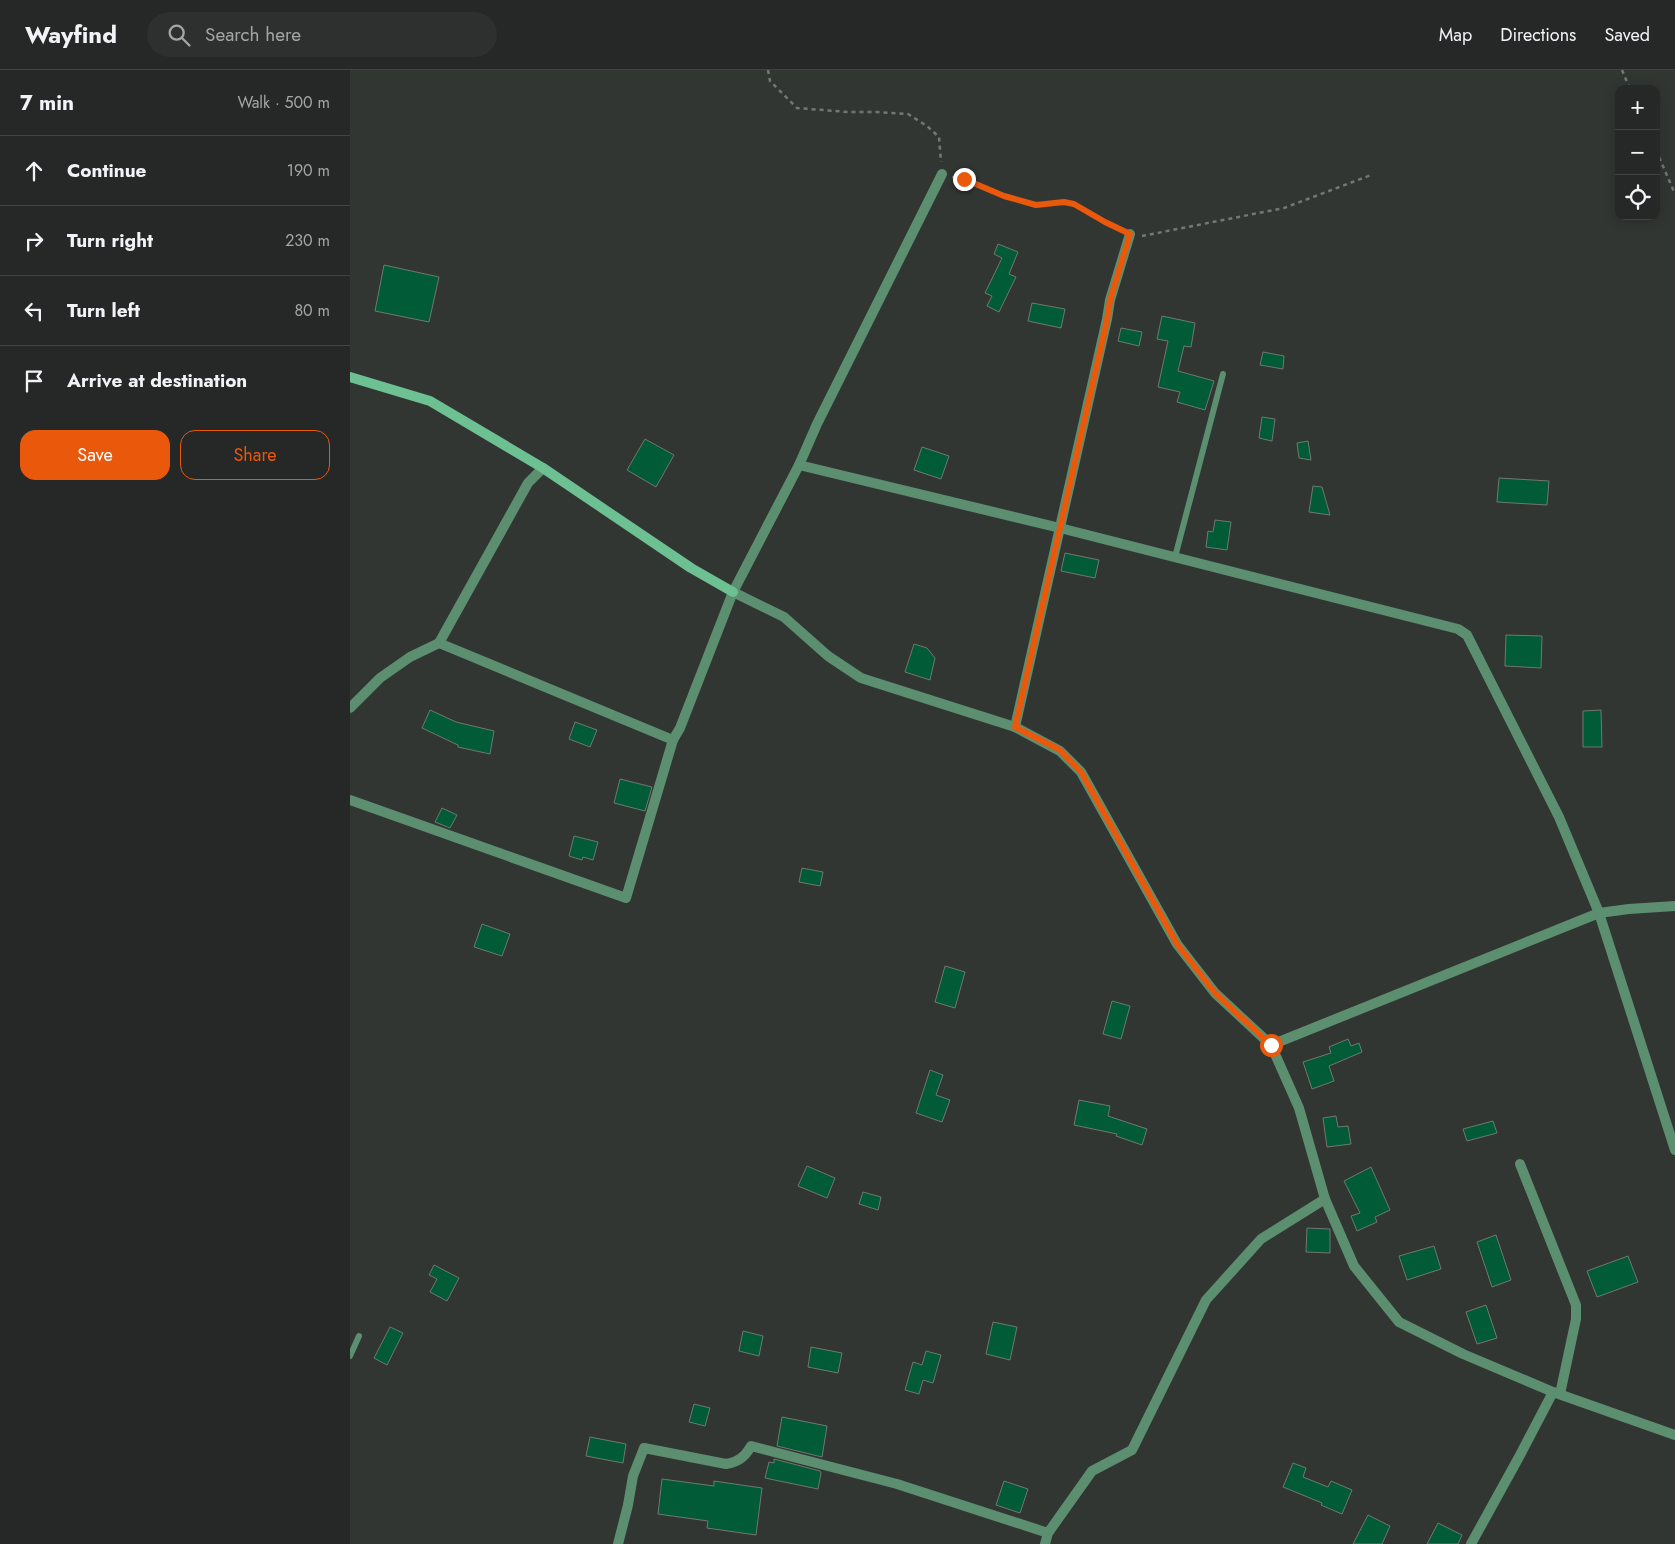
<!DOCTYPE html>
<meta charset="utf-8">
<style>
:root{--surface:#252826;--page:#2d302e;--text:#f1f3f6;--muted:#a3a6a7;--line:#424443;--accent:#ea580c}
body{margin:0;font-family:Jost,sans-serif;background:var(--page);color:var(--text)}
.controls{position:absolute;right:15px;top:15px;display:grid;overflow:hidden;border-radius:10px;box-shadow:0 2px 12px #0003}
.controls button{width:45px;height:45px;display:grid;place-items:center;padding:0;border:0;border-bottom:1px solid var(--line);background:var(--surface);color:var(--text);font:25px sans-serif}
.stop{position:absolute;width:15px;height:15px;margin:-11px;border:4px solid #ea580c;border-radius:50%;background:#fff}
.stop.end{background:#ea580c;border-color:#fff;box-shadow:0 1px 5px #0008}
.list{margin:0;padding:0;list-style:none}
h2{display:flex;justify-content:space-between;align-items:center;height:65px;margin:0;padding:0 20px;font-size:21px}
h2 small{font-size:16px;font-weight:400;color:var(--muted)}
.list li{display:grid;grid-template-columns:32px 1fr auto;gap:15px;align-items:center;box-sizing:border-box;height:70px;padding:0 20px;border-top:1px solid var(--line)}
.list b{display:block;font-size:19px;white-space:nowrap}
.list em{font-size:16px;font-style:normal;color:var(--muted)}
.actions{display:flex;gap:10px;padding:15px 20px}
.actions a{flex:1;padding:11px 0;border:1px solid var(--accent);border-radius:15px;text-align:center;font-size:18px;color:var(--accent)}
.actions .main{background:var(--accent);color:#fff}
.icon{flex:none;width:28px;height:28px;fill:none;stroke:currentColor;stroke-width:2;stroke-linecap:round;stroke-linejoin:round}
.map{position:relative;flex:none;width:1325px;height:1474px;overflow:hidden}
header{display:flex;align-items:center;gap:30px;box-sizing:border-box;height:70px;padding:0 25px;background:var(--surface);border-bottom:1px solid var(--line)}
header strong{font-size:24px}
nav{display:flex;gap:28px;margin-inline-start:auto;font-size:18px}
.search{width:350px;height:45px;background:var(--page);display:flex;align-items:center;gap:12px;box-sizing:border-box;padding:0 18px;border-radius:28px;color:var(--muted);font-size:19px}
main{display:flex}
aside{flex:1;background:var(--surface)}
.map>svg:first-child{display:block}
.building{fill:#015b36;stroke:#717773}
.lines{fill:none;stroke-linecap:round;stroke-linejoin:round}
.path{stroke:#747875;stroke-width:2.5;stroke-dasharray:4 4;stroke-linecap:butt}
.lane{stroke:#5c8e70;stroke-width:6}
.street{stroke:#5c8e70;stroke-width:10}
.secondary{stroke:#6dc091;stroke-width:10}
.route{stroke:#ea580c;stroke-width:6}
</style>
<header>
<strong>Wayfind</strong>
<div class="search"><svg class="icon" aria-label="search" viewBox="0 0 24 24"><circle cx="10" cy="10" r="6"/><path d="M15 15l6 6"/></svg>Search here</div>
<nav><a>Map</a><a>Directions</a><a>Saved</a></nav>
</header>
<main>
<aside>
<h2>7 min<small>Walk · 500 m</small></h2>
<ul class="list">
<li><svg class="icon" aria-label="ahead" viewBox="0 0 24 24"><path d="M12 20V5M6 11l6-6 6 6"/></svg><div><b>Continue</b></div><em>190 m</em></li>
<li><svg class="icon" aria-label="right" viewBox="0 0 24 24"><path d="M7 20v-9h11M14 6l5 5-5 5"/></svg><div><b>Turn right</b></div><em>230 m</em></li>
<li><svg class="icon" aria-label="left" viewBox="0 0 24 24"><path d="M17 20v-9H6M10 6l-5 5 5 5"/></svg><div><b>Turn left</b></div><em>80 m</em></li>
<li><svg class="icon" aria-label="arrive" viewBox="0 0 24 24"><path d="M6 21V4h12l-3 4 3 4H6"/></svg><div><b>Arrive at destination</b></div></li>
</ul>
<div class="actions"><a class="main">Save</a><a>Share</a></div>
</aside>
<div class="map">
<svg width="1325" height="1474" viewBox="0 0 1325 1474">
<rect width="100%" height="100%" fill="#313633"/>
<g class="building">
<polygon points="648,174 668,182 659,204 666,207 649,242 637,236 642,226 635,223 652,188 644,184"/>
<polygon points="34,195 89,207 79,252 25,241"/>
<polygon points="682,233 715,239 711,258 678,251"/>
<polygon points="812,246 845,253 841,277 834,276 828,301 864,311 855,340 827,332 830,322 808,317 818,271 807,269"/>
<polygon points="771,258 792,262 789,276 768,271"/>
<polygon points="913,282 934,286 933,299 910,295"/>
<polygon points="912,347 925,349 922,371 909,368"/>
<polygon points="295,369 324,385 306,417 277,400"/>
<polygon points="958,371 961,390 949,388 947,373"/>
<polygon points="572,377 599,386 591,409 564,400"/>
<polygon points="1149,408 1199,411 1197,435 1147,432"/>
<polygon points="963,416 972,417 980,445 959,442"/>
<polygon points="865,450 881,452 877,480 856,477 858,461 863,462"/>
<polygon points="715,483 749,490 745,508 711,501"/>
<polygon points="1156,565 1192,566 1191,598 1155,596"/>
<polygon points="564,574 577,578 585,588 580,610 555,602"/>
<polygon points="80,640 106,652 144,661 140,684 108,677 108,675 72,658"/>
<polygon points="1251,640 1252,677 1233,677 1233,641"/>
<polygon points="225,652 247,660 240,677 219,669"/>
<polygon points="270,709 302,717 295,741 264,733"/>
<polygon points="92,738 107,745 100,758 85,752"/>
<polygon points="224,766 248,772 243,790 233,787 232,790 219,786"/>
<polygon points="452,798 473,802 470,816 449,812"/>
<polygon points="132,854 160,864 152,886 124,877"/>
<polygon points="595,896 615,902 605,938 585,932"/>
<polygon points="762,931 780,936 771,969 753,964"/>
<polygon points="998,969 1001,976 1009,973 1012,982 979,996 984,1011 962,1019 953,992 981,983 979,977"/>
<polygon points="580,1000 593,1005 586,1025 600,1030 592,1052 566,1043"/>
<polygon points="729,1030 760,1036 758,1046 797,1059 792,1075 766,1066 767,1064 724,1055"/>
<polygon points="986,1046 988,1057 998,1056 1001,1074 977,1077 973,1048"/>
<polygon points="1143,1051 1147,1063 1117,1071 1113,1059"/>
<polygon points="457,1096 485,1108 477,1128 448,1116"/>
<polygon points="1021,1097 1040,1140 1025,1147 1027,1152 1007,1161 1001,1146 1010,1143 994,1111"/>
<polygon points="513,1122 531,1127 528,1140 509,1134"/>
<polygon points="957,1158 980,1159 980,1183 956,1182"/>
<polygon points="1146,1165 1161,1210 1142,1217 1127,1172"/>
<polygon points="1084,1176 1091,1199 1057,1210 1049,1186"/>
<polygon points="1278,1186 1288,1212 1247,1227 1237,1201"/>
<polygon points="84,1195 109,1208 97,1231 80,1222 87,1209 79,1205"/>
<polygon points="1136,1235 1147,1268 1127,1274 1116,1242"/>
<polygon points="643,1252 667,1257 660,1290 636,1284"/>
<polygon points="40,1257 53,1263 37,1295 24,1288"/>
<polygon points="393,1261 413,1266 409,1286 389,1281"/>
<polygon points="461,1277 492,1283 488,1303 458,1297"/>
<polygon points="576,1281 591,1285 583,1313 573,1310 569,1324 555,1320 563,1292 572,1295"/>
<polygon points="344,1334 360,1338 355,1356 339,1352"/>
<polygon points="432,1347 477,1356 472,1387 427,1376"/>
<polygon points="240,1367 276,1374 273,1393 236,1386"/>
<polygon points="424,1389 470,1401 471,1403 468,1419 415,1408 419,1392 424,1393"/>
<polygon points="943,1393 956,1398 953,1407 978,1417 981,1411 1002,1420 992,1444 971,1435 972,1433 933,1417"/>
<polygon points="312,1409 364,1416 364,1411 412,1418 406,1465 357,1458 358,1451 308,1444"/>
<polygon points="654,1411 678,1419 670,1443 646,1435"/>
<polygon points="1018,1445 1040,1456 1032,1474 1003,1474"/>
<polygon points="1088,1453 1112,1465 1108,1474 1077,1474"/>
</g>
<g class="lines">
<g class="path">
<polyline points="418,0 420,11 447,38 498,42 527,42 558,44 577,56 589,67 591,92"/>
<polyline points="1272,0 1280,19"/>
<polyline points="1306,80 1325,124"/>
<polyline points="602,107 614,109 654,126 686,135 714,132 724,134 770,159"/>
<polyline points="792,166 934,138 1021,105"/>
</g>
<g class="lane">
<polyline points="825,487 873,304"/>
<polyline points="0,1286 9,1266"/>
</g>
<g class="street">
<polyline points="449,395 710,458 1108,559 1117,565 1209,747 1249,843 1325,1080"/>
<polyline points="383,522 449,395 467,354 592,104"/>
<polyline points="89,573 323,670"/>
<polyline points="0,638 30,608 60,587 89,573 178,413 193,398"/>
<polyline points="665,657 757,249 760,230 780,164"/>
<polyline points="0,730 276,828 323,670 330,658 383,522 434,547 478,586 511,608 665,657 710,681 731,702 827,874 865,923 921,975 949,1038 975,1129 1004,1196 1049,1252 1113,1284 1203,1322 1325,1365"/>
<polyline points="921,975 1249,843 1279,839 1325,836"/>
<polyline points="1170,1094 1226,1235 1226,1249 1210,1324"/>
<path d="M268,1474L278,1435L283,1406L294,1378L376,1394C388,1392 395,1387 401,1376L547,1414L698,1463"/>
<polyline points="695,1474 698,1463 742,1401 782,1380 856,1230 911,1169 975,1129"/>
<polyline points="1121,1474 1169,1387 1203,1322"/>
</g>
<polyline class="secondary" points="0,307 80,331 193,398 341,498 383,522"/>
</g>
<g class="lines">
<polyline class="route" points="614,109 654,126 686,135 714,132 724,134 755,152 780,164 760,230 757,250 665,657 710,680 731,702 827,874 865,923 921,975"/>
</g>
</svg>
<div class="controls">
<button>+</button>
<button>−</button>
<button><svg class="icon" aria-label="locate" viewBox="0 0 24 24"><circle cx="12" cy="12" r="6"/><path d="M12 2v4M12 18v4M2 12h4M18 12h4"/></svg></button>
</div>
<div class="stop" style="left:921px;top:975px"></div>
<div class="stop end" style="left:614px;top:109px"></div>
</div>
</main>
